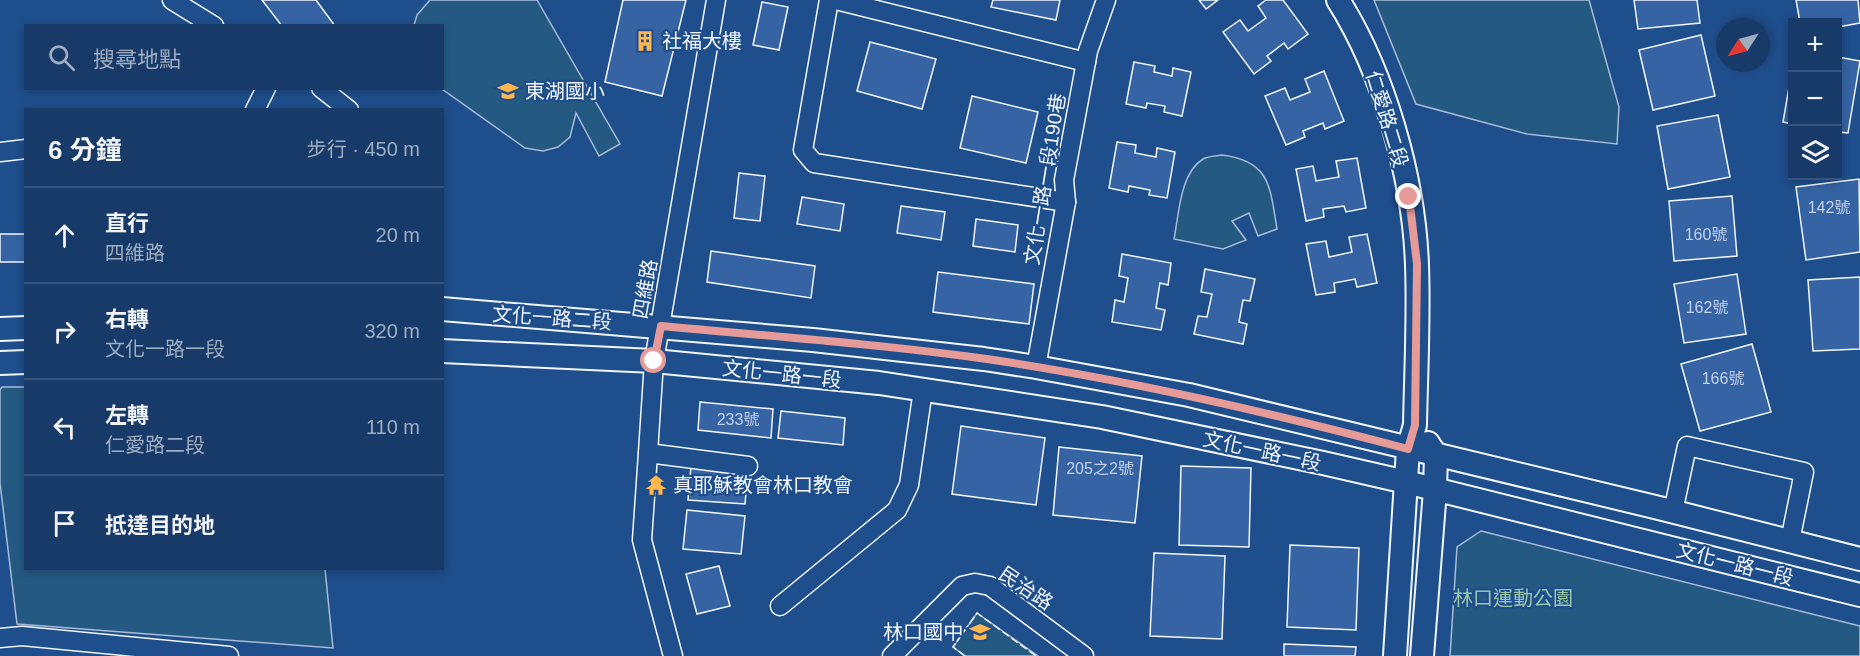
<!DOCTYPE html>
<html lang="zh-TW">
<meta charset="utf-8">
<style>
:root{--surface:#173a69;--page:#244571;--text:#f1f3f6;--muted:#9eadc0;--line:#36547d}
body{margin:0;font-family:Helvetica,"Noto Sans TC",sans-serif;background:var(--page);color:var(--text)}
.controls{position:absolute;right:18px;top:18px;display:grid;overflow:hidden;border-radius:0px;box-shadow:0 3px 9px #0003}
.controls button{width:54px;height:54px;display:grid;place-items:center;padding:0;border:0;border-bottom:2px solid var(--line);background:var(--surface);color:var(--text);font:30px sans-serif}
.compass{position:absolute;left:1716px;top:18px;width:54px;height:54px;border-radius:50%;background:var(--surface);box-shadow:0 3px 9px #0003;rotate:234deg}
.stop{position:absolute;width:18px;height:18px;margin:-14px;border:4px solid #e69b98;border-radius:50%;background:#fff}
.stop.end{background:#e69b98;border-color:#fff;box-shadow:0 2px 6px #0008}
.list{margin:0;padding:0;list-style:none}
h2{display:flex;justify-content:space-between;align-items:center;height:78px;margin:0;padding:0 24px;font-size:26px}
h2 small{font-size:20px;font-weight:400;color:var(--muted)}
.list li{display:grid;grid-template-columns:39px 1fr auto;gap:18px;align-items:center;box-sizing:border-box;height:96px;padding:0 24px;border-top:2px solid var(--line)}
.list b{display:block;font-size:22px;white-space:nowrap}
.list p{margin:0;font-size:20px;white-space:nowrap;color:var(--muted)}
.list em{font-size:20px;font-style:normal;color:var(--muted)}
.icon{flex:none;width:33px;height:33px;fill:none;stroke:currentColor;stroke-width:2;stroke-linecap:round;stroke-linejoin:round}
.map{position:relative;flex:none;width:1860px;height:656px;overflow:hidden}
.search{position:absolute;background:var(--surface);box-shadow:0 3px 9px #0003;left:24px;top:24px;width:420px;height:66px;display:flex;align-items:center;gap:15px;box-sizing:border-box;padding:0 21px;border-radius:0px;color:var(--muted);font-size:22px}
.panel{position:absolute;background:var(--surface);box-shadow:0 3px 9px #0003;left:24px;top:108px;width:420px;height:462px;border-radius:0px}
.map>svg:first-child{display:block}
.green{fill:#245a82;stroke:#a8bbd7;stroke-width:1.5}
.building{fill:#3563a3;stroke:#f2f6ff;stroke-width:1.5}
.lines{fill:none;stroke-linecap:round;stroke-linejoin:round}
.minor-casing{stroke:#f2f6ff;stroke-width:21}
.major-casing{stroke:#f2f6ff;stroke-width:26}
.minor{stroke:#1f4e8c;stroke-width:18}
.major{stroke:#1f4e8c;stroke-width:22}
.fence{stroke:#f2f6ff;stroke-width:1.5;stroke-dasharray:8 3;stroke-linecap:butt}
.route{stroke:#e69b98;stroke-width:8}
.labels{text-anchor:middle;stroke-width:4.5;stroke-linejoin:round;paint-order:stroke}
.number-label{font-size:16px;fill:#c3d1e8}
.poi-label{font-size:20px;fill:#f2f6ff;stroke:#1f4e8c;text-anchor:start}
.street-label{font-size:20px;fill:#f2f6ff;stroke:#1f4e8c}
.park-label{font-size:20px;fill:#97c8a6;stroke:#1f4e8c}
</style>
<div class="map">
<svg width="1860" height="656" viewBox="0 0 1860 656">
<rect width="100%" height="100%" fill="#1f4e8c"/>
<g class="green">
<polygon points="430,0 537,0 620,144 599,156 576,113 570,137 558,147 543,151 525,148 442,89 442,26 414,25 417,15"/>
<polygon points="1374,0 1589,0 1619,107 1617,144 1527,134 1416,104"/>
<path d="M1222,155C1271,161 1270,188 1277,229L1258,236L1249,213L1232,221L1246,240L1223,249L1174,239C1179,214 1180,173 1203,159C1208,156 1216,156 1222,155Z"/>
<polygon points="2,387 25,387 26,568 325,569 333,648 17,624 0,483 0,390"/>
<polygon points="1481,531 1860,626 1860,656 1450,656 1457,547"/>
<polygon points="977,613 1038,656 965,656 953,647"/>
</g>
<g class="building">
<polygon points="262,0 316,0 335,26 282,26"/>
<polygon points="623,0 686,0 662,96 605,82"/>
<polygon points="993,0 1060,0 1056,20 991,7"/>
<polygon points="1199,0 1218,0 1206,9"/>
<polygon points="1266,0 1283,0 1308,34 1288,49 1284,43 1267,56 1271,61 1254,74 1223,32 1240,20 1248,31 1266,18 1258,6"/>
<polygon points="1634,0 1697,0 1700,23 1638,29"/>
<polygon points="1796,0 1858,0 1860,23 1838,27 1838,22 1800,22"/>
<polygon points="762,2 788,7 779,50 753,45"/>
<polygon points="1701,35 1715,96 1653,110 1639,50"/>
<polygon points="870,42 936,59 922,109 857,91"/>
<polygon points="1838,57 1860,61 1848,133 1838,132"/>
<polygon points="1134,62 1155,66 1154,72 1172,76 1173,68 1191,72 1182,116 1164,112 1165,106 1147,103 1146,108 1126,104"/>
<polygon points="1792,70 1792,124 1783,122"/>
<polygon points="1324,71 1344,121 1325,129 1323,123 1303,131 1305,137 1286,145 1265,96 1285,88 1290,100 1310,92 1305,79"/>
<polygon points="972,96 1038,112 1026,163 960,148"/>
<polygon points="1718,115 1730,177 1668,189 1657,126"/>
<polygon points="1117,142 1136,145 1135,153 1156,157 1157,148 1175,152 1167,198 1149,195 1150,190 1129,186 1128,192 1109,188"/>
<polygon points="1357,158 1366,208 1346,212 1344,206 1323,209 1324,217 1306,221 1296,169 1313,166 1316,181 1339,177 1336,161"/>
<polygon points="739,173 765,176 760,221 734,218"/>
<polygon points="1859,179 1860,252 1806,260 1796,187"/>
<polygon points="1732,196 1737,256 1674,261 1669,201"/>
<polygon points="802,197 844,204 840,231 797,224"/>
<polygon points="901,206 945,212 941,240 897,233"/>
<polygon points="976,219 1018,225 1015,252 973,246"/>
<rect x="0" y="234" width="26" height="28"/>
<polygon points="1367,234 1377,283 1357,287 1355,279 1334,283 1335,292 1316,295 1306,244 1326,241 1329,257 1352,252 1349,237"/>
<polygon points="711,251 815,266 811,298 707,282"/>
<polygon points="1122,254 1171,263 1168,285 1160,283 1156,308 1165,310 1161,330 1112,322 1115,300 1124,302 1128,278 1119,276"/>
<polygon points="1205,269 1255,279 1250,301 1243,300 1239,322 1247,324 1243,344 1194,334 1198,316 1207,317 1212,294 1201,292"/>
<polygon points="938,272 1034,284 1029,324 933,312"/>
<polygon points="1737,274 1746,334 1684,343 1674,284"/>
<polygon points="1860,277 1860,349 1813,351 1808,280"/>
<polygon points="1752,344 1771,412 1700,431 1681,364"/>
<polygon points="700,402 773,409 771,438 698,430"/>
<polygon points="781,411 845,418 843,445 778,438"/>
<polygon points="961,426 1045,438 1036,505 952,494"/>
<polygon points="1059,447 1142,456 1135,523 1053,515"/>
<polygon points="691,466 748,471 745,504 688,500"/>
<polygon points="1181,466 1251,468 1249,547 1179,545"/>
<polygon points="687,510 745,516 741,554 683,549"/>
<polygon points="1290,545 1359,548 1356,630 1287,627"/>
<polygon points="1154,553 1225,556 1222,639 1150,636"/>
<polygon points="719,566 730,606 697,614 686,574"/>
<polygon points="1284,644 1356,647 1355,656 1284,656"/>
</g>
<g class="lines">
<g class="minor-casing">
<g id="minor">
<polyline points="172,0 214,26"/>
<polyline points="829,0 803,150 814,163 1066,202"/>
<polyline points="836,0 1086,62"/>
<polyline points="321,88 349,110"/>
<polyline points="255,110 266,88"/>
<polyline points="0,152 26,149"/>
<polyline points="1036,367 1066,202 1064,180 1088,51 1106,0"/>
<polyline points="648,453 748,466"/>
<polyline points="1673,512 1687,446 1804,472 1790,541"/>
<polyline points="780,606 897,510 909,485 923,390"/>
<polyline points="0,638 22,636 229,656"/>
<polyline points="673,656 642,540 648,453 654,361 716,0"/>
<polyline points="892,656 962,586 975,583 990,586 1084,656"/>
</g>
</g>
<g class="major-casing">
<g id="major">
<path d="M1338,0C1384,73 1414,178 1417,265C1419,318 1416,372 1415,425L1408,449L1395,656"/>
<polyline points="442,309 813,340 984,359 1036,367 1189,395 1659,508 1860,559"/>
<polyline points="0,329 26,328"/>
<polyline points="442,351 654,361 879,383 1102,417 1323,463 1406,482 1860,595"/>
<polyline points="0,363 26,362"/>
<polyline points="1422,656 1435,490 1436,455 1428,443"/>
</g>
</g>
<use href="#minor" class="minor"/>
<use href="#major" class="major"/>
<polyline class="fence" points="965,656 953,647 977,613 1036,656"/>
</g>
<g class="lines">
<path class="route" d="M654,361L661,326C770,336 879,344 987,359C1129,380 1269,412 1408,449L1415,425L1417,264L1409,197"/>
</g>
<defs>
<g id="building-bare" transform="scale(1.62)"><path d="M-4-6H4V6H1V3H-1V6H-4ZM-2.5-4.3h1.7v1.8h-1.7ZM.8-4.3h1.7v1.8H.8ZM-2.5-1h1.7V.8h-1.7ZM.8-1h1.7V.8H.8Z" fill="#ffb74d" stroke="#1f4e8c" stroke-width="2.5" paint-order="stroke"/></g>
<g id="school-bare" transform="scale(1.62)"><path d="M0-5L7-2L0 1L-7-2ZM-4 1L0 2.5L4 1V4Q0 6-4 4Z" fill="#ffb74d" stroke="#1f4e8c" stroke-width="2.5" paint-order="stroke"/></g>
<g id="temple-bare" transform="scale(1.62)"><path d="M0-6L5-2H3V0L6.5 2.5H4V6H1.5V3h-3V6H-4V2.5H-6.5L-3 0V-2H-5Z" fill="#ffb74d" stroke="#1f4e8c" stroke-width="2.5" paint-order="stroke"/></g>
</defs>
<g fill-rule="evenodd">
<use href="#building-bare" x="645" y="41"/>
<use href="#school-bare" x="508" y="91"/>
<use href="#temple-bare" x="656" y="485"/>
<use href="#school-bare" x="980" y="632"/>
</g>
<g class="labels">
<g class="number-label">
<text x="1829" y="213">142號</text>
<text x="1706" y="240">160號</text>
<text x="1707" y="313">162號</text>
<text x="1723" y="384">166號</text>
<text x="738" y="425">233號</text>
<text x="1100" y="474">205之2號</text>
</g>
<g class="poi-label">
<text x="662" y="48">社福大樓</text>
<text x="525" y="98">東湖國小</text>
<text x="673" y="492">真耶穌教會林口教會</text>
<text x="963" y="639" text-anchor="end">林口國中</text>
</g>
<g class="street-label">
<text transform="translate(1387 119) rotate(73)" y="7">仁愛路二段</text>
<text transform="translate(1045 179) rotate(-81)" y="7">文化一路一段190巷</text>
<text transform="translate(645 289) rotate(-80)" y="7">四維路</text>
<text transform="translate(552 318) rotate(4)" y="7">文化一路二段</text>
<text transform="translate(782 374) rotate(6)" y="7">文化一路一段</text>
<text transform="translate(1262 451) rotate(12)" y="7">文化一路一段</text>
<text transform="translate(1735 564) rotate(14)" y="7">文化一路一段</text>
<text transform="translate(1026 588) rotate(34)" y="7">民治路</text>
</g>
<g class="park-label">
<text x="1513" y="605">林口運動公園</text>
</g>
</g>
</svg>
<div class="controls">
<button>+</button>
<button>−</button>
<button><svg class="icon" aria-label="layers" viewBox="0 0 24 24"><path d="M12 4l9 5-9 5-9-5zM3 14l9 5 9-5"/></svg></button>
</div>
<svg class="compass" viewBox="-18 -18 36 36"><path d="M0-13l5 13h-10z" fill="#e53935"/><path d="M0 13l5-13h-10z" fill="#9eadc0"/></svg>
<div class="stop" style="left:654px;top:361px"></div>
<div class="stop end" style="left:1409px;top:197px"></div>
<div class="search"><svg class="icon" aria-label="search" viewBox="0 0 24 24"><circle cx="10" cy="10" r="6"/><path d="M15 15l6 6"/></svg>搜尋地點</div>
<section class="panel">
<h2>6 分鐘<small>步行 · 450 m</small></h2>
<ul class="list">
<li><svg class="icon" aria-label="ahead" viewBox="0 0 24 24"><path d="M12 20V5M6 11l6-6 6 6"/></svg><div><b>直行</b><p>四維路</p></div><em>20 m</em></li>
<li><svg class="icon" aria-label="right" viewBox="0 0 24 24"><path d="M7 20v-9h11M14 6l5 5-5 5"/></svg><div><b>右轉</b><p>文化一路一段</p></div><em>320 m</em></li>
<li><svg class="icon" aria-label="left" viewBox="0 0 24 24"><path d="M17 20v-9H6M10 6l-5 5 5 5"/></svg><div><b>左轉</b><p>仁愛路二段</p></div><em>110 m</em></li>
<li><svg class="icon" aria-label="arrive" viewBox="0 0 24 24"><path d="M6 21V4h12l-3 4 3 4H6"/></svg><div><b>抵達目的地</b></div></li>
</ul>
</section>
</div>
